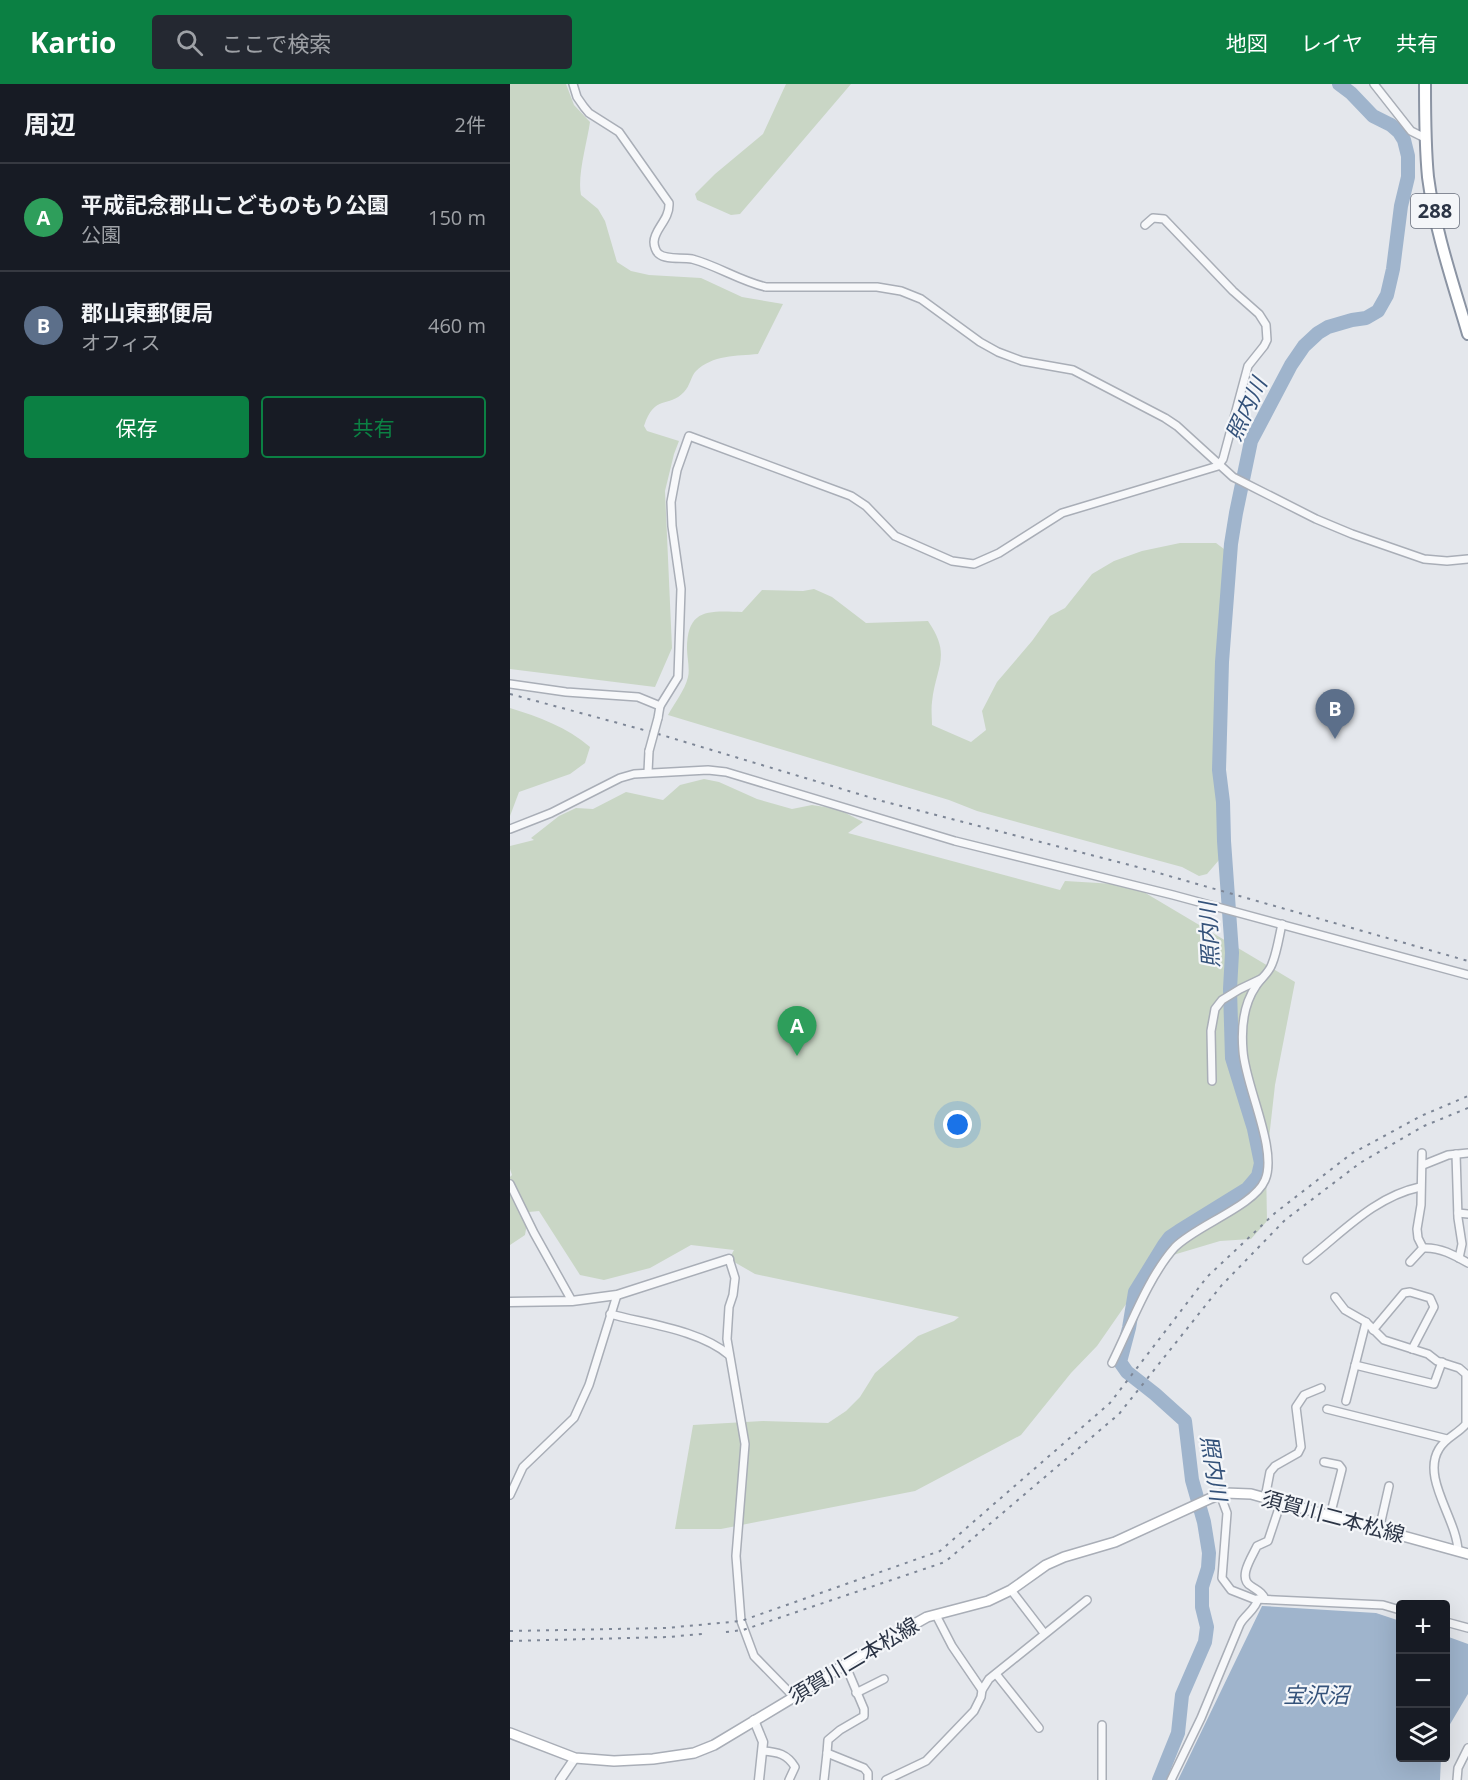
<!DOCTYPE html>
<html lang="ja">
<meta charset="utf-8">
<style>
:root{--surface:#171b24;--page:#242831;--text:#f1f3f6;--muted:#9ea1a6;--line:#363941;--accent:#0b8043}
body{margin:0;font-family:"Open Sans","Noto Sans JP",sans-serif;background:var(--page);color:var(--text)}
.controls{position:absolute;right:18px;bottom:18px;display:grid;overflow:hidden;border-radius:6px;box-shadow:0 6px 24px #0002}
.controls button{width:54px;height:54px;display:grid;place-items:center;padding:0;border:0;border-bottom:2px solid var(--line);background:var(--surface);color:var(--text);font:30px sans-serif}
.you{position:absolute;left:448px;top:1041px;width:21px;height:21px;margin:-15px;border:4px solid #fff;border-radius:50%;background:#1a73e8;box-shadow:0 0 0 9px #1a73e833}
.badge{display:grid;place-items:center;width:39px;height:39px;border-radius:50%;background:var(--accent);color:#fff;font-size:20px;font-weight:700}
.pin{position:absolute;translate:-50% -50px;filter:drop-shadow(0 2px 3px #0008)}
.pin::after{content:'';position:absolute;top:32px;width:21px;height:18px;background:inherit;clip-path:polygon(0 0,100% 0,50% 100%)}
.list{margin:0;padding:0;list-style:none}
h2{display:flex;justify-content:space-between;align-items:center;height:78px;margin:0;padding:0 24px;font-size:26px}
h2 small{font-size:20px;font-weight:400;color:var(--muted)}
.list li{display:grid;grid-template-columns:39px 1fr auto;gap:18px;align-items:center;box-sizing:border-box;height:108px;padding:0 24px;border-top:2px solid var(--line)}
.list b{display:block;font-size:22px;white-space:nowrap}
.list p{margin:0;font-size:20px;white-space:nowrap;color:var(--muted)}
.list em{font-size:20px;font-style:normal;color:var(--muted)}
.actions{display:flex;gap:12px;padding:18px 24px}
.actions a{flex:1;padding:14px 0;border:2px solid var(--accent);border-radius:6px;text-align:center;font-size:21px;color:var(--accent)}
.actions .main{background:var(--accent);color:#fff}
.icon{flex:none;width:33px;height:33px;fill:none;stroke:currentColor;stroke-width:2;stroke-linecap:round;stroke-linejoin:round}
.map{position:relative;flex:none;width:958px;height:1696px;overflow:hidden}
header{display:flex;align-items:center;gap:36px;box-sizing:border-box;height:84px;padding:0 30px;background:var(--accent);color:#fff}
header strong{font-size:28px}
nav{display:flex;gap:33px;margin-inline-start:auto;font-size:21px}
.search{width:420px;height:54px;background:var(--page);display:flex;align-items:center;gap:15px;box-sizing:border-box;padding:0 21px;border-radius:6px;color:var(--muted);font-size:22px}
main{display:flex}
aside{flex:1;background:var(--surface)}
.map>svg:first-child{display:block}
.green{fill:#c9d6c5}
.water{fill:#9fb4cc}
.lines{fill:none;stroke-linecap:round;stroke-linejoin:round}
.river{stroke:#9fb4cc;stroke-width:14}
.minor-casing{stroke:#a9aeb7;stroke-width:10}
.tertiary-casing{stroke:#a9aeb7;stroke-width:11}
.secondary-casing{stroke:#a9aeb7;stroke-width:12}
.trunk-casing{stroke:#8b94a3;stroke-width:14}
.minor{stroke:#f7f8fa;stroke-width:7}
.tertiary{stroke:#f7f8fa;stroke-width:8}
.secondary{stroke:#fff;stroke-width:9}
.trunk{stroke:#fff;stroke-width:10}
.rail{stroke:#7d8696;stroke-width:2;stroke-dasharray:3 6;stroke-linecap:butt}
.minor-bridge-casing{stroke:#a9aeb7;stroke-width:10;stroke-linecap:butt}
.minor-bridge{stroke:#f7f8fa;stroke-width:7}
.labels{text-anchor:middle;stroke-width:4.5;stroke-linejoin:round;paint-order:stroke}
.shield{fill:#f4f6f9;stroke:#676e7b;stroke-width:1.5}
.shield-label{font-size:20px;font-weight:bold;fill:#2b3445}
.street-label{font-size:21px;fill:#2b3445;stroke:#f4f6f9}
.water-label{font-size:22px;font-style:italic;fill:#34527a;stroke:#f4f6f9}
</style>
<header>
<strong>Kartio</strong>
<div class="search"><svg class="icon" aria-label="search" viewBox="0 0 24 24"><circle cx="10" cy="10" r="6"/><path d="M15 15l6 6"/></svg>ここで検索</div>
<nav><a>地図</a><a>レイヤ</a><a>共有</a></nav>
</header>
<main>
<aside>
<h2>周辺<small>2件</small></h2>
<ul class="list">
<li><span class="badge" style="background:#2e9e5b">A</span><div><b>平成記念郡山こどものもり公園</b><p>公園</p></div><em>150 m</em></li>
<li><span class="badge" style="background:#5c6f8a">B</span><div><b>郡山東郵便局</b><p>オフィス</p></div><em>460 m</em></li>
</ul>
<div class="actions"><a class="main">保存</a><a>共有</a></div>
</aside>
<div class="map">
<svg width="958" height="1696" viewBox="0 0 958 1696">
<rect width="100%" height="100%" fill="#e4e7ec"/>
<g class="green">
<path d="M0,0H56L64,21L80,38C77,59 67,92 71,111L88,125L95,137L107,178L121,187L139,191L191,194L232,213L273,220L248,270C227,272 202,271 186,287C181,292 180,302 174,308C158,325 145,309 134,342L137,347L169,357L164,370L155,407L162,564L145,603L0,585Z"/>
<polygon points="276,0 341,0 230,130 221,131 187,116 185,110 205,90 253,50"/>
<path d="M670,459H706L718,468L711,526L704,630L706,674L714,738L709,776L697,790L689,792L672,783L467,727L439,716L158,631C164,620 175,606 178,593C180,585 177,573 177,565C177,524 199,527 232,528L252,506L293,507L304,505L322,513L356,539L418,537C442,572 426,582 422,618C421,625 422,634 422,641L461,658L476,646L472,627L487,598L522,557L540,532L555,524L582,490L604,477L632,467Z"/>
<path d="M0,624C29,633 57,643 80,663L75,679L60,690L9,708L0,732Z"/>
<polygon points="194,695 209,698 247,715 282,725 302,721 328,725 353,738 338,749 550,806 555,797 622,801 785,898 765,1001 756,1081 757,1137 741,1155 710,1157 663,1171 639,1187 587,1262 561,1289 511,1351 405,1407 211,1445 165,1445 183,1341 253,1337 318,1339 336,1327 350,1313 365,1289 408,1252 444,1237 449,1233 245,1190 219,1175 224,1166 181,1161 140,1184 94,1196 70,1191 29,1127 19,1128 15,1151 0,1161 0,1093 2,1091 0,1085 0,762 24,756 21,754 49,732 66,724 83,725 116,708 153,716 170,701"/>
</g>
<g class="water">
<polygon points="752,1522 866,1529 890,1537 890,1674 931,1674 930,1696 668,1696"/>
<polygon points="936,1552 958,1560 958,1610 936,1647"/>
</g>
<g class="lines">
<polyline class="river" points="649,1696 668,1649 672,1611 695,1558 697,1543 692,1523 692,1503 698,1484 699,1469 694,1438 682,1396 675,1337 645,1310 617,1288 610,1278 619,1244 625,1208 654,1161 660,1153 669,1147 737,1105 748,1092 751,1079 744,1045 722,974 720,905 722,869 714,757 713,718 709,686 712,578 721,460 726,429 741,357 781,281 794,262 808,249 818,243 842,236 856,234 868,227 877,211 883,185 891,122 898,93 898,72 894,56 889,48 881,41 863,32 841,9 829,0"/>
<g class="minor-casing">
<g id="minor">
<path d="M63,0L67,13L74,23L79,29L109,48L159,119C160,136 144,145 144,158C144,162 146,168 149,170C156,176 172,173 182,175C208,182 230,197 256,203H367L391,207L411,215L470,258L488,268L512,277L563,286L655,334L667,342L723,393L806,435L842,450L914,475L937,477L958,475"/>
<polyline points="864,0 901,47 915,54"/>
<polyline points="0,600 56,608 128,613 150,622"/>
<polyline points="148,634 150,622 168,593 171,505 162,442 161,418 167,386 179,352 341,412 356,422 385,452 442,477 464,480 489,469 552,429 708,382 713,375 738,282 754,262 757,256 756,241 749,230 723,207 654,135 643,134 635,141"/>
<polyline points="138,688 139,667"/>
<polyline points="0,745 41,729 110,694 124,690 198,686 216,688 445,757 663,811 958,891"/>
<polyline points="702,997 701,947 705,925 712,916 730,905 751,895"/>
<polyline points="912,1069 911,1121 907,1145 908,1154 913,1164"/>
<polyline points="946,1070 948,1134 952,1160 949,1174"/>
<polyline points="913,1081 938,1071 958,1069"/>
<polyline points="0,1100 24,1149 62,1217"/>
<polyline points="948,1129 958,1130"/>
<polyline points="219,1175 225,1194 223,1211 219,1223 217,1255 235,1360 226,1472 231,1537 244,1572 284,1613"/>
<path d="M797,1176C833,1148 864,1113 910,1103"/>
<path d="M900,1178L913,1164C930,1163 944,1171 958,1179"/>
<path d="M825,1213L835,1226L856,1238L874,1256L918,1270L927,1277L949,1284L956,1290V1340C948,1350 936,1353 929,1365C911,1394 947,1435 948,1467"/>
<path d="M100,1230C137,1240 190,1246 219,1271"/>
<polyline points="863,1246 894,1209 900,1208 920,1214 924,1223 902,1265"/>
<path d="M602,1279C620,1243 638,1193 665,1163C687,1141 744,1122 755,1096C768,1066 735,1001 733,967C731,944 733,921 746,902C751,894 759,889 762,880C767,868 769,853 772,840"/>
<polyline points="845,1281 924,1300 932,1278"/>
<polyline points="836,1317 856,1238"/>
<polyline points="817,1325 937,1355"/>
<polyline points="814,1378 829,1381 832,1385 820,1432"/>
<polyline points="710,1410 717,1429 712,1494 721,1506 744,1515 873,1521 890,1526"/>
<polyline points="0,1411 13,1383 64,1334 79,1301 107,1211"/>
<polyline points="755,1414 760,1388 765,1382 788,1369 791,1363 786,1323 794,1311 811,1304"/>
<polyline points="869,1446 879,1402"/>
<polyline points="501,1506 534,1549"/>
<path d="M755,1515C752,1508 748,1507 741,1502C727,1494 742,1473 747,1462L758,1457L771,1418"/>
<polyline points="426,1531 442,1562 472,1606"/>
<polyline points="936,1538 958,1544"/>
<polyline points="335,1580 354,1625 354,1632 330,1646 318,1656 317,1669 354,1684 358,1689 358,1696"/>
<polyline points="486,1590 529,1644"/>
<polyline points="346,1609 374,1595"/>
<polyline points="592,1641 592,1696"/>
<path d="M253,1667C268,1668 277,1670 285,1683L279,1696"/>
<polyline points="314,1696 317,1669"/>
<polyline points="376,1696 416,1677 464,1627 471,1613 472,1606 479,1595 577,1516"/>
<path d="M661,1696L691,1634L730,1540C735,1531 746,1525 748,1515"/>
<polyline points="947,1696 948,1684 958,1664"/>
</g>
</g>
<g class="tertiary-casing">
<g id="tertiary">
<polyline points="0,1218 62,1217 107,1211 219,1175"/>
<polyline points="244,1636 253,1658 249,1696"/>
<polyline points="50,1696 65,1674"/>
</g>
</g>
<g class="secondary-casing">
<polyline id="secondary" points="0,1649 65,1674 104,1677 143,1675 184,1669 204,1661 284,1613 348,1572 417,1533 478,1517 501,1506 536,1481 554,1473 605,1458 701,1414 715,1409 741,1410 958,1470"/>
</g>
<g class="trunk-casing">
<path id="trunk" d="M915,0C915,31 915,62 918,93C925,147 943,199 958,250"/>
</g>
<use href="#minor" class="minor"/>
<use href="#tertiary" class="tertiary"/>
<use href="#secondary" class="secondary"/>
<use href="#trunk" class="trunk"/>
<g class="rail">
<polyline points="0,610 145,649 372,717 631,784 958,877"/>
<polyline points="0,1547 156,1544 231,1537 430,1467 600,1319 697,1193 765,1129 841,1070 911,1032 958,1012"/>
<polyline points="216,1548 233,1546 435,1478 609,1330 711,1202 775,1136 850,1079 914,1042 958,1024"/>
<polyline points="0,1557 158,1553 192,1550"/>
</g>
<g class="minor-bridge-casing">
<polyline id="minor-bridge" points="139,667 148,634"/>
</g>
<use href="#minor-bridge" class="minor-bridge"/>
</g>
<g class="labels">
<rect class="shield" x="901" y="110" width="48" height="34" rx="4.5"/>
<g class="shield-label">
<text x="925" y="134">288</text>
</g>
<g class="street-label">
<text transform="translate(823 1433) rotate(15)" y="7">須賀川二本松線</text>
<text transform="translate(344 1577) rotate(-31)" y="7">須賀川二本松線</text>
</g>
<g class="water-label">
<text transform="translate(736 325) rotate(-65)" y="8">照内川</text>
<text transform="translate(699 851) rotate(-93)" y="8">照内川</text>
<text transform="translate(704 1384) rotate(81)" y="8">照内川</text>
<text x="806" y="1619">宝沢沼</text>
</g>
</g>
</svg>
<div class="controls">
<button>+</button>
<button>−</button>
<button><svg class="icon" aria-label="layers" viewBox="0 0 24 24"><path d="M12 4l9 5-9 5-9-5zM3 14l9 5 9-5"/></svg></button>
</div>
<div class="you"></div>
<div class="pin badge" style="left:287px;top:972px;background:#2e9e5b">A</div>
<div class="pin badge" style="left:825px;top:655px;background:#5c6f8a">B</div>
</div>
</main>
